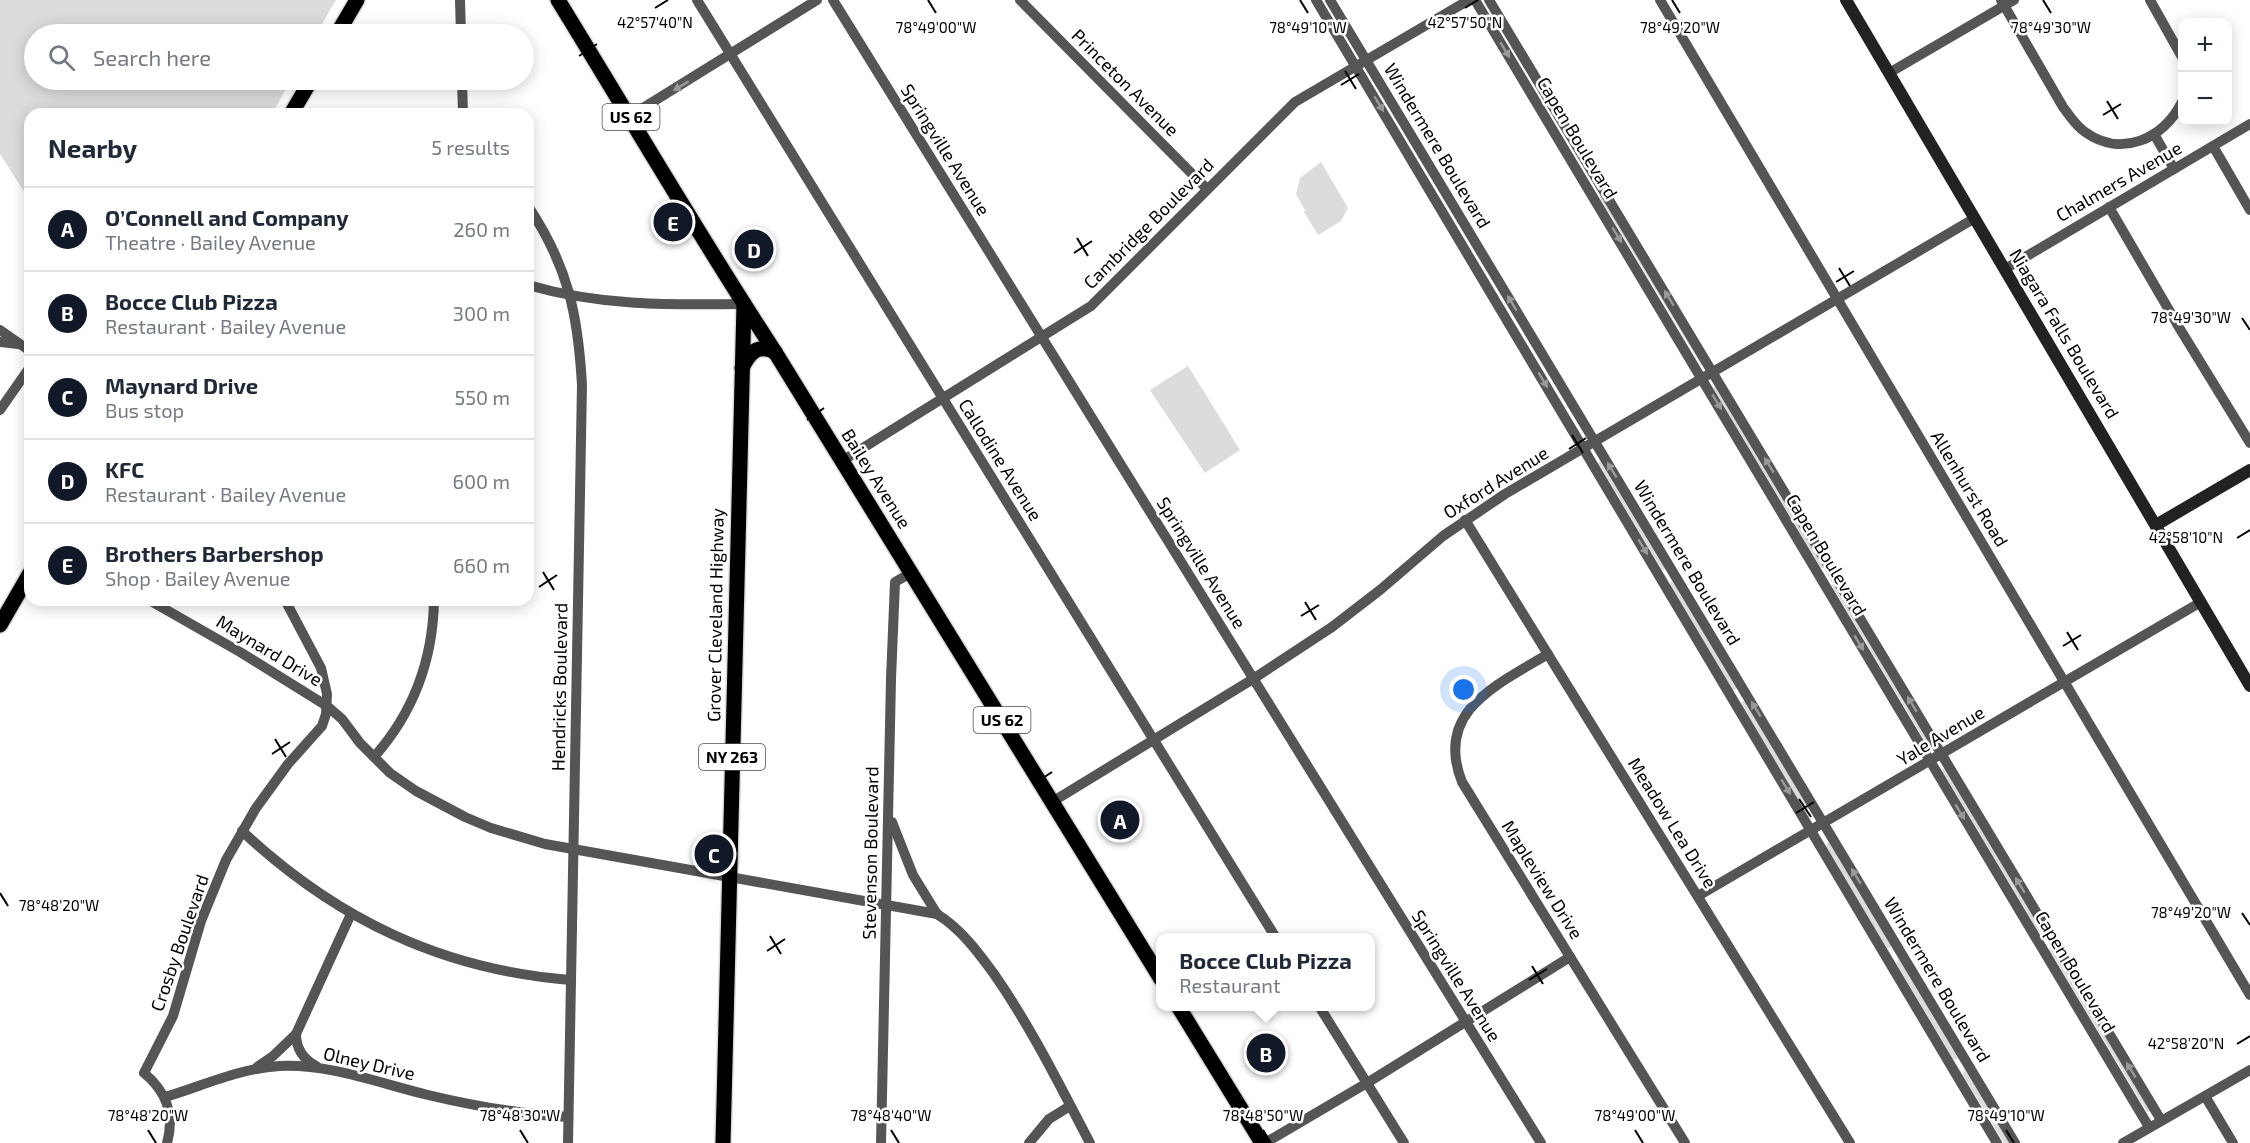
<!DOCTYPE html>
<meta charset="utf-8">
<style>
:root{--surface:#fff;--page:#f6f6f7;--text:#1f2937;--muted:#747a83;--line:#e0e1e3;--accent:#111827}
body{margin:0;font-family:"Exo 2",sans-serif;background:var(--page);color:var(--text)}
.controls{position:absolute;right:18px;top:18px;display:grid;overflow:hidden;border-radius:12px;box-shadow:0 3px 15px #0003}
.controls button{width:54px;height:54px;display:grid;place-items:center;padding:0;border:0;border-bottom:2px solid var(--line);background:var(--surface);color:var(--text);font:30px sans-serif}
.you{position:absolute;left:1464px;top:690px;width:21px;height:21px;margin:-15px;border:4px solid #fff;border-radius:50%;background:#1a73e8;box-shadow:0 0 0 9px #1a73e833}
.badge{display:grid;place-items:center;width:39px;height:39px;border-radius:50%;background:var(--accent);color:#fff;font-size:20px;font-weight:700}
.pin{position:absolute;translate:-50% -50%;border:3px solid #fff;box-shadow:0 2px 6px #0006}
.popup{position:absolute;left:1156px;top:933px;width:219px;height:78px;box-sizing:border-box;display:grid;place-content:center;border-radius:12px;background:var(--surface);filter:drop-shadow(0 2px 4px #0005);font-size:20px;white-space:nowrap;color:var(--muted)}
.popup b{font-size:22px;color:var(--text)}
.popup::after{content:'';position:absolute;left:50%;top:100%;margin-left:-12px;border:12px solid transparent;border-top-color:var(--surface)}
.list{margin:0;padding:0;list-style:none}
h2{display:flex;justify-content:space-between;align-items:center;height:78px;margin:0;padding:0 24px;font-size:26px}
h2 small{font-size:20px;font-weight:400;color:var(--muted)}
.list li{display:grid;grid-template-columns:39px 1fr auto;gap:18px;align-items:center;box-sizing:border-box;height:84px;padding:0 24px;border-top:2px solid var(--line)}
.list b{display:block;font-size:22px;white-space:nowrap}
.list p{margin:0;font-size:20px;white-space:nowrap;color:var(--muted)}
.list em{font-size:20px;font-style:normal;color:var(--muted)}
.icon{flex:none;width:33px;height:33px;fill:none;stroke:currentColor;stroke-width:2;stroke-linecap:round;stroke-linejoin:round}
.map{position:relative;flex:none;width:2250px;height:1143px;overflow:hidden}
.search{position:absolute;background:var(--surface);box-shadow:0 3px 15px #0003;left:24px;top:24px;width:510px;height:66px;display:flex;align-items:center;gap:15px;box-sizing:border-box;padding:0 21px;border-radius:33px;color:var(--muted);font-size:22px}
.panel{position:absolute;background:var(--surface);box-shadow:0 3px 15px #0003;left:24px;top:108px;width:510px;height:498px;border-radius:18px}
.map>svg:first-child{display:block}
.green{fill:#dcdcdc}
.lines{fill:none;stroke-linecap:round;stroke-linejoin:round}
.primary-casing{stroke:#dbdbdb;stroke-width:18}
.street{stroke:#555;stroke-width:10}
.secondary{stroke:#222;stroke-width:12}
.primary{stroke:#000;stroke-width:15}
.oneway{fill:#999}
.ticks{fill:none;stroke:#000;stroke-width:2}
.labels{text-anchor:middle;stroke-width:5;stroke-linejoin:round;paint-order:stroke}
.shield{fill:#fff;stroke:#4c4c4c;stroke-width:1.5}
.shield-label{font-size:16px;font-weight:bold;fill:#000}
.street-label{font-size:18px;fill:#000;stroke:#fff}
.ticks-label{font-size:15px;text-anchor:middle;fill:#000;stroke:#fff;stroke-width:5;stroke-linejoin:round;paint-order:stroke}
</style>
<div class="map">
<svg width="2250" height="1143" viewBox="0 0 2250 1143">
<rect width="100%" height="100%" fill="#fff"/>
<g class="green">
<polygon points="0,0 336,0 316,34 34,34 34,80 291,80 272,114 30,114 30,201 0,154"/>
<polygon points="1321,162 1348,208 1341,221 1318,235 1304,212 1305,210 1296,194 1300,178"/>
<polygon points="1601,196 1702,364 1701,365 1600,198"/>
<polygon points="1188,366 1240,450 1205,473 1150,390"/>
<polygon points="1715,386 1824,566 1823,568 1821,568 1713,388"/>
<polygon points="1600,461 1665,569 1662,570 1598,463"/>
<polygon points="1672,581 1737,688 1733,691 1669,585"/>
<polygon points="1833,584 1932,747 1931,748 1929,748 1832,586"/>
<polygon points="1742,701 1746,702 1809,809 1807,810 1804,809 1741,705"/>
<polygon points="1944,768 2042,930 2041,932 2038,931 1941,769"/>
<polygon points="1827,843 1829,843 1892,946 1890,948 1887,948 1826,847"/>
<polygon points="2051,946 2150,1111 2149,1112 2147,1112 2049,949"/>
<polygon points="1899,959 1958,1058 1957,1059 1953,1059 1896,963"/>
<polygon points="1965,1070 2010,1143 2004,1143 1962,1074"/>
</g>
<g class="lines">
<g class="primary-casing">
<g id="primary">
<path d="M558,0C630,117 699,236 775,352L1161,979"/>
<polyline points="337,34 357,0"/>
<polyline points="291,114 311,80"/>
<path d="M742,368C749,353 758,343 775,352"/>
<polyline points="0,625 30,573"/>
<polyline points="1178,1006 1262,1143"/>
<polyline points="723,1143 744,304"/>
</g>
</g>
<g class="street">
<polyline points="460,0 461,34"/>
<polyline points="697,0 1276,938"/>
<polyline points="833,0 1541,1143"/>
<polyline points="1020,0 1207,189"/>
<polyline points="1316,0 1997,1143"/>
<polyline points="1330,0 2015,1143"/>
<polyline points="1475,0 2149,1127"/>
<polyline points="1489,0 2161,1120"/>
<polyline points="1660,0 2250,995"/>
<path d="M2001,0L2063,107C2070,116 2075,125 2085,132C2121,158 2164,139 2182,102"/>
<polyline points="2150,0 2182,57"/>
<polyline points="1889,73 2014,0"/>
<polyline points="462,80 463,114"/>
<polyline points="630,116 817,0"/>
<polyline points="2154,134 2174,169"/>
<polyline points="2213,146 2250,210"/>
<path d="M528,206C568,266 578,314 582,385L568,1143"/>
<polyline points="2109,207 2180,329 2250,443"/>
<polyline points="2005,269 2250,124"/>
<path d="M528,285C600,306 669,305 744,304"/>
<polyline points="0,330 30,351"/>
<polyline points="0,342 18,344"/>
<polyline points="0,410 30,367"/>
<polyline points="842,461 1091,306 1295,102 1469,0"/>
<polyline points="1465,520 1850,1143"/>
<path d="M149,600L240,652L327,706L342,719L360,743L390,773L416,791L465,817L491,828L545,844L937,914C961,929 978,952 994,974C1031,1027 1060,1086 1090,1143"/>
<path d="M1548,654C1497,685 1434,711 1462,782L1685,1143"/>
<path d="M374,757C414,712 433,660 434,600"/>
<polyline points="1052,802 1253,679 1332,627 1380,590 1443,536 1505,494 1975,218"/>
<polyline points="892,822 913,875 937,914"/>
<path d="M242,831C336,919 442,970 571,980"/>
<polyline points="1698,896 2201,602"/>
<polyline points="1319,1006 1404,1143"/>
<path d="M296,1034C296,1049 303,1059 316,1066"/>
<polyline points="257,1067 273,1056 296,1034 351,914"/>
<polyline points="2205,1096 2233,1143"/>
<path d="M165,1097C202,1086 240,1068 280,1066C331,1064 378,1083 428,1095C474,1106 521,1114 568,1117"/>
<path d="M167,1143C175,1115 166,1091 144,1073L173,1016L201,921L226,860L256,808L288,764L322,726L326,714L327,694L321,668L285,600"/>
<polyline points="881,1143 891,679 895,582 911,573"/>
<polyline points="1029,1143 1049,1119 1070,1106"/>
<polyline points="1265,1143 1367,1083 1570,957"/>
<polyline points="2123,1143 2250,1070"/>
</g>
<g class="secondary">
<polyline points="1846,0 2250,686"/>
<polyline points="2156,525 2250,470"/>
</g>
<use href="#primary" class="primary"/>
</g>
<defs><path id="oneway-solid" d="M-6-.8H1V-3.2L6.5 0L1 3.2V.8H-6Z" transform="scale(1.5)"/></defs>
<g class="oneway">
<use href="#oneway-solid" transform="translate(1505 50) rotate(59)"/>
<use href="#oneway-solid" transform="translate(681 86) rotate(149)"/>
<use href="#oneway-solid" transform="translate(1379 104) rotate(59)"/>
<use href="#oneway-solid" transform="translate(1617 235) rotate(59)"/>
<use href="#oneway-solid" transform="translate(1669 298) rotate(-121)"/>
<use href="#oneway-solid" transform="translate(1512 303) rotate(-121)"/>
<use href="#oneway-solid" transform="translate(1543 380) rotate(59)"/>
<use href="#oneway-solid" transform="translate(1717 402) rotate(59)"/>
<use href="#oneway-solid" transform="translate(1769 465) rotate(-121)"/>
<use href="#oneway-solid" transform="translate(1612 470) rotate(-121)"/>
<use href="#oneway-solid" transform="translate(1643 547) rotate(59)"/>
<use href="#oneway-solid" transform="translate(1859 643) rotate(59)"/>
<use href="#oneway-solid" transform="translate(1912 704) rotate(-121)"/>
<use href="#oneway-solid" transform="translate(1756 709) rotate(-121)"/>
<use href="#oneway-solid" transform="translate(1786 787) rotate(59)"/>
<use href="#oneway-solid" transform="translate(1960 812) rotate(59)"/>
<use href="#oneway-solid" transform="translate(1856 876) rotate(-121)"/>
<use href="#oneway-solid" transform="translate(2020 885) rotate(-121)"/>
<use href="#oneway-solid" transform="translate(2131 1070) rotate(-121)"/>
</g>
<path class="ticks" d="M928,0L936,13M1300,0L1308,13M1672,0L1680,13M2043,0L2051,13M655,8L668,0M1465,8L1478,0M582,41L594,59M579,56L597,44M1345,71L1356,89M1341,85L1359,74M2107,101L2118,119M2103,115L2121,104M1077,238L1088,256M1074,253L1092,241M1839,268L1850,286M1836,282L1854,271M2242,318L2250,330M810,405L821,423M807,420L824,408M1572,435L1583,453M1569,449L1586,438M2237,538L2250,530M543,572L554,590M539,587L557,575M1305,602L1316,620M1301,616L1319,605M2067,632L2078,650M2063,646L2081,635M275,739L286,757M272,754L290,742M1037,769L1048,787M1034,784L1052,772M1799,799L1811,817M1796,813L1814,802M0,893L8,906M2242,913L2250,925M770,936L781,954M767,951L785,939M1532,966L1543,984M1529,980L1547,969M2237,1044L2250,1036M148,1130L156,1143M520,1130L528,1143M891,1130L899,1143M1263,1130L1271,1143M1635,1130L1643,1143M2006,1130L2014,1143"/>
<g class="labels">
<g class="shield">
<rect x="602.5" y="104" width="57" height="26" rx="4.5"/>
<rect x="973.5" y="707" width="57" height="26" rx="4.5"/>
<rect x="699" y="744" width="66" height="26" rx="4.5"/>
</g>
<g class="shield-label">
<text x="631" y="123">US 62</text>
<text x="1002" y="726">US 62</text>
<text x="732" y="763">NY 263</text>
</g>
<g class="street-label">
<text transform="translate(1125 83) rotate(45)" y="6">Princeton Avenue</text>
<text transform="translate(1577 138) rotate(59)" y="6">Capen Boulevard</text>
<text transform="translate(1437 146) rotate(59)" y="6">Windermere Boulevard</text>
<text transform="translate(945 150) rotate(58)" y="6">Springville Avenue</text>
<text transform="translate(2119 182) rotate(-30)" y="6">Chalmers Avenue</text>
<text transform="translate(1149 224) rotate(-45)" y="6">Cambridge Boulevard</text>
<text transform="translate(2064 334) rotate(59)" y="6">Niagara Falls Boulevard</text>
<text transform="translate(1000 460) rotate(58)" y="6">Callodine Avenue</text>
<text transform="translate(876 479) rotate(58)" y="6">Bailey Avenue</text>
<text transform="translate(1496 483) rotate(-32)" y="6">Oxford Avenue</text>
<text transform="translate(1969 489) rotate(59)" y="6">Allenhurst Road</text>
<text transform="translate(1826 555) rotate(59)" y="6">Capen Boulevard</text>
<text transform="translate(1201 563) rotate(58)" y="6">Springville Avenue</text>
<text transform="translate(1687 563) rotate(59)" y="6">Windermere Boulevard</text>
<text transform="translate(716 615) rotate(-89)" y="6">Grover Cleveland Highway</text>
<text transform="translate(269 651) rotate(31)" y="6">Maynard Drive</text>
<text transform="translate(560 687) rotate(-89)" y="6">Hendricks Boulevard</text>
<text transform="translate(1941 736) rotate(-31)" y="6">Yale Avenue</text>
<text transform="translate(1672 823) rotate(58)" y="6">Meadow Lea Drive</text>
<text transform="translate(871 853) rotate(-89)" y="6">Stevenson Boulevard</text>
<text transform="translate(1542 880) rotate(58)" y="6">Mapleview Drive</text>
<text transform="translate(180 943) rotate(-71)" y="6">Crosby Boulevard</text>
<text transform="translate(2075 972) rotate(59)" y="6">Capen Boulevard</text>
<text transform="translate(1456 976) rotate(58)" y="6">Springville Avenue</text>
<text transform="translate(1937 980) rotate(59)" y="6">Windermere Boulevard</text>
<text transform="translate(369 1064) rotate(13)" y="6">Olney Drive</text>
</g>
</g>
<g class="ticks-label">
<text x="655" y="28">42°57'40"N</text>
<text x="1465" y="28">42°57'50"N</text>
<text x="936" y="33">78°49'00"W</text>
<text x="1308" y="33">78°49'10"W</text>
<text x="1680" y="33">78°49'20"W</text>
<text x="2051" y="33">78°49'30"W</text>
<text x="2191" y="323">78°49'30"W</text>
<text x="2186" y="543">42°58'10"N</text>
<text x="59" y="911">78°48'20"W</text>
<text x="2191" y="918">78°49'20"W</text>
<text x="2186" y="1049">42°58'20"N</text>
<text x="148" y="1121">78°48'20"W</text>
<text x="520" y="1121">78°48'30"W</text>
<text x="891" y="1121">78°48'40"W</text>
<text x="1263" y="1121">78°48'50"W</text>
<text x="1635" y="1121">78°49'00"W</text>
<text x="2006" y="1121">78°49'10"W</text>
</g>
</svg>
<div class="controls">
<button>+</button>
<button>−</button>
</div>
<div class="you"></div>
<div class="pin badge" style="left:1120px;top:820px">A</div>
<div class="pin badge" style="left:1266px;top:1053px">B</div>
<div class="popup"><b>Bocce Club Pizza</b>Restaurant</div>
<div class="pin badge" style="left:714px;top:854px">C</div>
<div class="pin badge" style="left:754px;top:249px">D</div>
<div class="pin badge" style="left:673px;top:222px">E</div>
<div class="search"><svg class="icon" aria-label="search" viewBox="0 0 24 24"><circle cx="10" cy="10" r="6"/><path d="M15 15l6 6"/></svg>Search here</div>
<section class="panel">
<h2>Nearby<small>5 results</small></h2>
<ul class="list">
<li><span class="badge">A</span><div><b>O’Connell and Company</b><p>Theatre · Bailey Avenue</p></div><em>260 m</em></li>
<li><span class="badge">B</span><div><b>Bocce Club Pizza</b><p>Restaurant · Bailey Avenue</p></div><em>300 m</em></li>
<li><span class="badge">C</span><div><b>Maynard Drive</b><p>Bus stop</p></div><em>550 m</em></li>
<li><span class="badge">D</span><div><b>KFC</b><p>Restaurant · Bailey Avenue</p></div><em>600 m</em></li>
<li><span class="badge">E</span><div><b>Brothers Barbershop</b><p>Shop · Bailey Avenue</p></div><em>660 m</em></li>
</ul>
</section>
</div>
